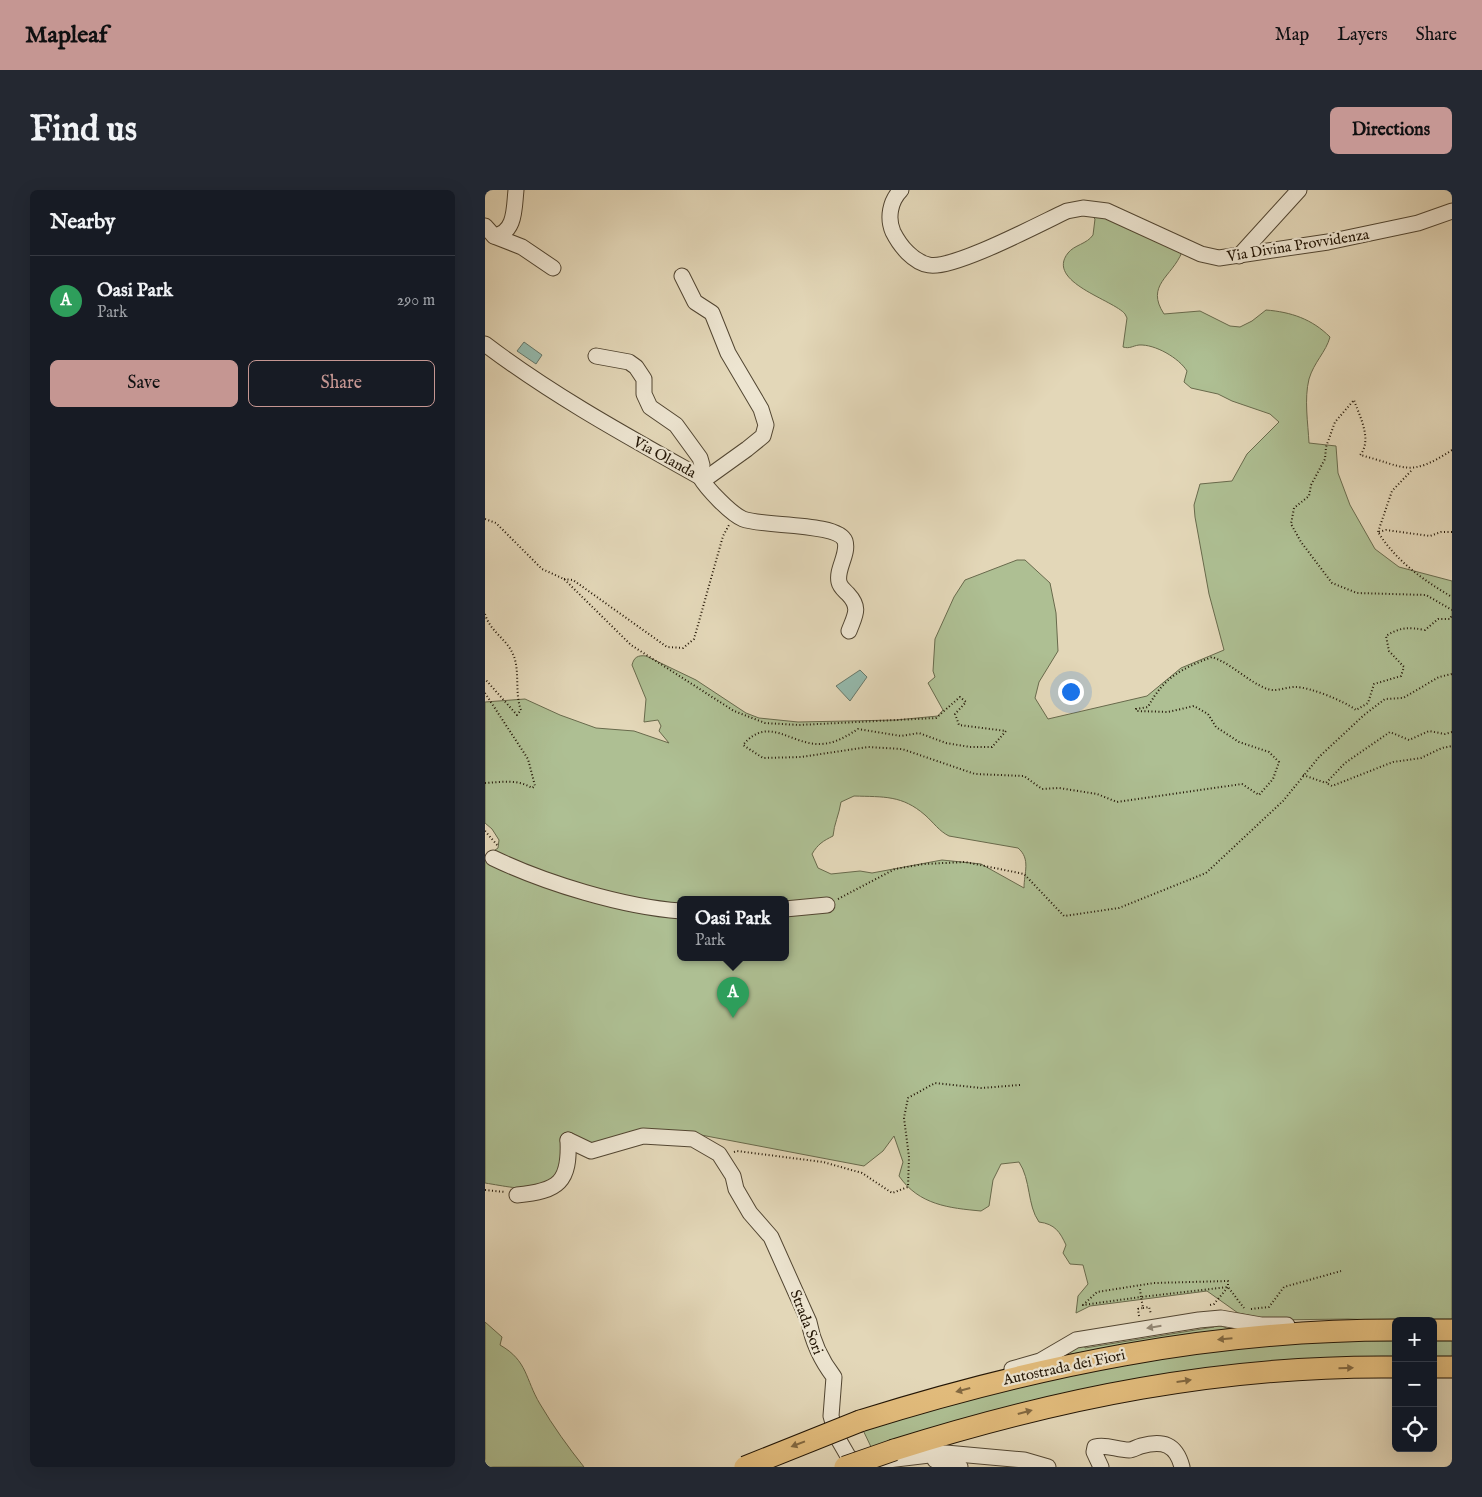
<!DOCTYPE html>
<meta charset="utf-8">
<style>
:root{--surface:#171b24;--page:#242831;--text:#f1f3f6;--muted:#9ea1a6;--line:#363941;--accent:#c59692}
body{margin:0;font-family:"IM FELL English",serif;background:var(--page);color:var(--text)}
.controls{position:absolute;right:15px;bottom:15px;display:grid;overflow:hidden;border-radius:8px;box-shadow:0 5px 20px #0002}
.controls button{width:45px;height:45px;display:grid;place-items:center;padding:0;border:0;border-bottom:1px solid var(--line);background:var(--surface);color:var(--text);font:25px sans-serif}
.you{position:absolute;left:585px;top:501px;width:18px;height:18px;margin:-12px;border:4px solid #fff;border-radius:50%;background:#1a73e8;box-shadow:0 0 0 8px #1a73e833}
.badge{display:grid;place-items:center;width:32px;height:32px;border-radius:50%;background:var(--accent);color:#fff;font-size:16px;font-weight:700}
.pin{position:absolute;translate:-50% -41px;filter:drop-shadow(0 1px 2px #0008)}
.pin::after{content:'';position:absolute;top:26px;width:18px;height:15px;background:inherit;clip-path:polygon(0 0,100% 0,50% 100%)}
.popup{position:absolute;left:192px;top:706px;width:112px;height:65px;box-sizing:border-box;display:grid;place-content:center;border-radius:8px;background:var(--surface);filter:drop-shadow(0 1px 4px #0005);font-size:16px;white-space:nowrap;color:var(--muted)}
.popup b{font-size:19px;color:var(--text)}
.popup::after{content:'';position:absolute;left:50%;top:100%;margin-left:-10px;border:10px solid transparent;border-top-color:var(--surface)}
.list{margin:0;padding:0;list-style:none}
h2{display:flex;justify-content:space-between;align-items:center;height:65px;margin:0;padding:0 20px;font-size:21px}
h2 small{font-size:16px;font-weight:400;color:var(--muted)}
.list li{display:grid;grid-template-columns:32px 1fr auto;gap:15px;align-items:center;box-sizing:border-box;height:90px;padding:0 20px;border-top:1px solid var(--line)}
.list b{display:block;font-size:19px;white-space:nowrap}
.list p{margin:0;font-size:16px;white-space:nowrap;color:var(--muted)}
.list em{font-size:16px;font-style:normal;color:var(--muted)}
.actions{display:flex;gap:10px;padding:15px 20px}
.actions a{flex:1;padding:11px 0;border:1px solid var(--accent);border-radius:8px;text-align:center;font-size:18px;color:var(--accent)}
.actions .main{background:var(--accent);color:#111}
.icon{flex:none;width:28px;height:28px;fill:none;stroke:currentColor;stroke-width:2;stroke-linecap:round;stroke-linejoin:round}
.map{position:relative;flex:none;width:967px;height:1277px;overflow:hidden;border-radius:8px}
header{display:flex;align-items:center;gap:30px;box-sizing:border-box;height:70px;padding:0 25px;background:var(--accent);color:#111}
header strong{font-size:24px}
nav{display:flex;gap:28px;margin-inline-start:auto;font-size:18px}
.intro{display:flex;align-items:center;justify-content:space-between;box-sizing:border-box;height:120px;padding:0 30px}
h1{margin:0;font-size:35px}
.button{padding:12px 22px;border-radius:8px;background:var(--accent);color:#111;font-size:18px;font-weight:700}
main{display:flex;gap:30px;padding:0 30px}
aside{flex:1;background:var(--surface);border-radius:8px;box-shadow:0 5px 20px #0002}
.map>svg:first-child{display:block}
.green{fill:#aebf93;stroke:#686a4c;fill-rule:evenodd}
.water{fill:#95baad;stroke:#67786a}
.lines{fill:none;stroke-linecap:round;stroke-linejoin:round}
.minor-casing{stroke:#524632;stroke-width:17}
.highway-casing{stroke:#221505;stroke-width:23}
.path{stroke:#221505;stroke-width:2;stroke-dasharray:1 2.5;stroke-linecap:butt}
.minor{stroke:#ede5d1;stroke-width:15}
.highway{stroke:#e2bc7c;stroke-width:21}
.highway-bridge-casing{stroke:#221505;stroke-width:23;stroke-linecap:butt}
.highway-bridge{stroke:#e2bc7c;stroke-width:21}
.oneway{fill:#928775}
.oneway2{fill:#826840}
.labels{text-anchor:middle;stroke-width:4.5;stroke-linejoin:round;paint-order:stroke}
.street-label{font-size:15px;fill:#221505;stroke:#ede5d1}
</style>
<header>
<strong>Mapleaf</strong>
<nav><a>Map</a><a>Layers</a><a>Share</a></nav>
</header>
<div class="intro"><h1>Find us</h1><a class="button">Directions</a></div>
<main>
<aside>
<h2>Nearby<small></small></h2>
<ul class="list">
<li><span class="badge" style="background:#2e9e5b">A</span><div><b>Oasi Park</b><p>Park</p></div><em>290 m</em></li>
</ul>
<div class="actions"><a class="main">Save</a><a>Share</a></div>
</aside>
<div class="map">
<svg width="967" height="1277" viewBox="0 0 967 1277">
<rect width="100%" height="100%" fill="#e3d7b8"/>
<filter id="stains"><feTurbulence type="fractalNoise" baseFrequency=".004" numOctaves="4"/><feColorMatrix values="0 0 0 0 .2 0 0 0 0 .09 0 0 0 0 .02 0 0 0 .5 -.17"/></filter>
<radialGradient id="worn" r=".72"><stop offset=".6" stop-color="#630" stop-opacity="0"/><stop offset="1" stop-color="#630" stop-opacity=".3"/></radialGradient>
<g class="green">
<path d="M607,26L626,29L697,62C687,87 660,95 679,124L715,121L745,136L755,137L767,131L781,120C806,122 827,129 845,147C841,162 829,172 824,189C819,209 823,233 824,253L851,256L853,283L865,315L890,359L914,377L967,391V1133L863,1129L786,1130L753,1123L722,1101L605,1116L591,1123L593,1106L603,1094L598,1075L585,1074L578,1063L581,1055C575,1042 570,1034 554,1032C542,1015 546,990 534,972L516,974L508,990L504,1016L496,1021C464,1018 434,1015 414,986L418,972L409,946L398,961L379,976L216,945L176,940L78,958C73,1010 38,999 0,993V667L13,658L14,650L7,639L0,633V512L40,509L75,525L111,538L149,541L184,553L174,541L176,536L173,530L159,532L161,509L147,475C149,467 153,465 161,466L211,490L261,523L274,528L313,532L411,530L453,526L458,520L443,493L450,487L448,481L450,449L469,407L480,390L532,370H540L565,393L571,423L573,461L554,492L550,508L563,529L662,506L696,478L739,460L724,404L710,327L709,315L715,294L747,291L762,264L794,232L785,224L747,211L733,204L706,198L699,192L702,181C694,168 670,154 654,155C647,156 645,159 638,157L642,128L640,124C629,110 560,92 583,63C589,55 602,54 608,45L610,29ZM369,606C399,607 417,605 440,625C449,633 454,641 464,646L533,658C546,669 539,683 539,698L496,674L457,670L387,683L375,681L346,684L333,678L327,664C333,654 338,651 348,646C349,634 354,625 356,612ZM196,709H300V767H196Z"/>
<path d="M0,1132L17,1147L15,1155C43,1171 40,1189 55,1214C68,1236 83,1257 99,1277H0Z"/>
<polygon points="729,1133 744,1139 580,1165 599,1153 600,1158 729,1137"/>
<polygon points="911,1147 911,1170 786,1174 387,1259 377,1238 490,1204 712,1160"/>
<rect x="948" y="1147" width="19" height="24"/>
</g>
<g class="water">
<polygon points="39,152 57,165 51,174 32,161"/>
<polygon points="375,480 382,487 365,511 351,496"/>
</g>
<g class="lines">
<g class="minor-casing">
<g id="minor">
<path d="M416,0C405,11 402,28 408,42C415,56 428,72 444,75C468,80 556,33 582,21L598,18L622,21L716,64L734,68L843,52L933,33L967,21"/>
<polyline points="0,36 9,46 37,57 68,78"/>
<path d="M9,46C31,43 29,17 31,0"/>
<polyline points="754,66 814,0"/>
<path d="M0,154C67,205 142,246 215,287H223L262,259L278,246L281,235L276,219L243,163L227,123L210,112L197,86"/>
<path d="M111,166L144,172L151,177L159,189V204L165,217L191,235L215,268L217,275L215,287C222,299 246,324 258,329C278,337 353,332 360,351C364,364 351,379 354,392C355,397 359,400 363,404C376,418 370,425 364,441"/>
<path d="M8,668C60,693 138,717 196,721"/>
<polyline points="300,719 342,715"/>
<path d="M83,950L106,961L158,946L208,949L234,964L248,986L251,999L265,1023L286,1047L324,1132C328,1154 336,1170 349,1187L346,1226L352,1247L363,1266L372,1274L384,1276L403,1270L461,1263L539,1270L563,1277"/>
<path d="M32,1005C74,1001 85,992 83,950"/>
<polyline points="527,1179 555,1171 591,1150 714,1130 736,1128 776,1135 802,1135"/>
<polyline points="450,1270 475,1277"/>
<path d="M616,1277L609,1262L610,1257C622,1254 632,1260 644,1260C648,1260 652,1257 656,1256C678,1250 691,1254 697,1277"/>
</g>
</g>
<g class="highway-casing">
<g id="highway">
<polyline points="948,1140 967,1140"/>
<polyline points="948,1177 967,1177"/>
<path d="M375,1231C551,1176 725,1140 911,1140"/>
<path d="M409,1260C574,1208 737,1175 911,1177"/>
</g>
</g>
<g class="path">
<path d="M967,260C923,289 920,276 875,265C888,250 874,225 869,210L850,232L841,257L840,269L826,295L824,306L809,318L806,334L816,352L847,393L872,403L941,405L967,420"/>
<path d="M0,329L11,333L57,379L79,389L146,455L249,521L280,533L314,535L451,528L475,507L481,512L470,524L474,535L521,541L507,557H485L461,553L434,543L416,546L373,539C362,546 351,553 337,554C306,556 284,524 258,555L278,568L316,567L383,557L417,559L490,584L539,586L557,599L574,598L612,604L632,612L757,594L774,605L788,589L794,572L784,562L754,552L731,537L723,524L709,516L683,522L652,521L651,519L663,517C679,487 696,479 727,467C747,474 761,490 780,498C790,503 800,497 810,497C825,497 859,511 871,520L883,513L889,494L916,486L919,477L904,461L901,446C915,437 924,437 940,440L953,429H965L967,425"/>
<polyline points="893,342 907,301 927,280"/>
<path d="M967,342H956L945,346L901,340L893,342C911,371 938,390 967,407"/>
<polyline points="79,389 88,390 182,457 198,458 209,449 238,346 244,335"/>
<path d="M0,424C5,441 20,448 27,462C36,479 29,502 36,520L32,525L0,489"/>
<path d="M0,503L43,569L50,596L47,598C33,589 16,592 0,593"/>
<polyline points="967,542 960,544 944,541 924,550 905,542 860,573 841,593 847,596 908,572 936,568 957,558 967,556"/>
<polyline points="818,585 841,593"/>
<polyline points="0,641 13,656"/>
<polyline points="353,709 410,679 439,674 480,672 539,684 579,726 634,718 721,683 798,611 834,567 879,525 900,509 918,508 954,487 967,484"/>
<polyline points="249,962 252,961 338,972 377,983 407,1003 423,997 424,967 419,928 423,908 450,893 496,898 535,895"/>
<polyline points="0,1000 20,1002"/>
<polyline points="655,1099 656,1107 598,1115 612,1102 669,1093 743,1091 743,1097 729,1114 725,1115"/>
<polyline points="658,1118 664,1117 666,1124"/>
<polyline points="766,1119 784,1117 799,1097 856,1081"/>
<polyline points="654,1126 653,1119 658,1118 656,1107 743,1097 759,1118"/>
</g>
<use href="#minor" class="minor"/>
<use href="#highway" class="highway"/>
<g class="highway-bridge-casing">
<g id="highway-bridge">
<polyline points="260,1277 375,1231"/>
<polyline points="360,1277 409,1260"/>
</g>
</g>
<use href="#highway-bridge" class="highway-bridge"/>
</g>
<defs><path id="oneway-solid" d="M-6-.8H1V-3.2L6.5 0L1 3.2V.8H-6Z" transform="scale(1.25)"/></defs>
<use class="oneway" href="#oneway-solid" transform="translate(669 1137) rotate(171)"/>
<g class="oneway2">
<use href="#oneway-solid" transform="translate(740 1149) rotate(175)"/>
<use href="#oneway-solid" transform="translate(861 1178) rotate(-1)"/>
<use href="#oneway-solid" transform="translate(699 1191) rotate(-8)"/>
<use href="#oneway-solid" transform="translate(478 1200) rotate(165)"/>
<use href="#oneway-solid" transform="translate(540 1222) rotate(-15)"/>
<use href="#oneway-solid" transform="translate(313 1254) rotate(159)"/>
</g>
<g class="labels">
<g class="street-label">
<text transform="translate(813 55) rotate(-9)" y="5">Via Divina Provvidenza</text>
<text transform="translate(180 267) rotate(29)" y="5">Via Olanda</text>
<text transform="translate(322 1132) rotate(69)" y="5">Strada Sori</text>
<text transform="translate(579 1177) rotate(-12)" y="5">Autostrada dei Fiori</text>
</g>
</g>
<rect width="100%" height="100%" filter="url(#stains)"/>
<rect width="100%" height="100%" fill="url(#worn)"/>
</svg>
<div class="controls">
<button>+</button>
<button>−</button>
<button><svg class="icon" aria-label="locate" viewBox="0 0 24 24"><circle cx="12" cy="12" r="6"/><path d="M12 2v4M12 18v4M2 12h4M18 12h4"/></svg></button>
</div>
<div class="you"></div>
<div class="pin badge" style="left:248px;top:828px;background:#2e9e5b">A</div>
<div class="popup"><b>Oasi Park</b>Park</div>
</div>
</main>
